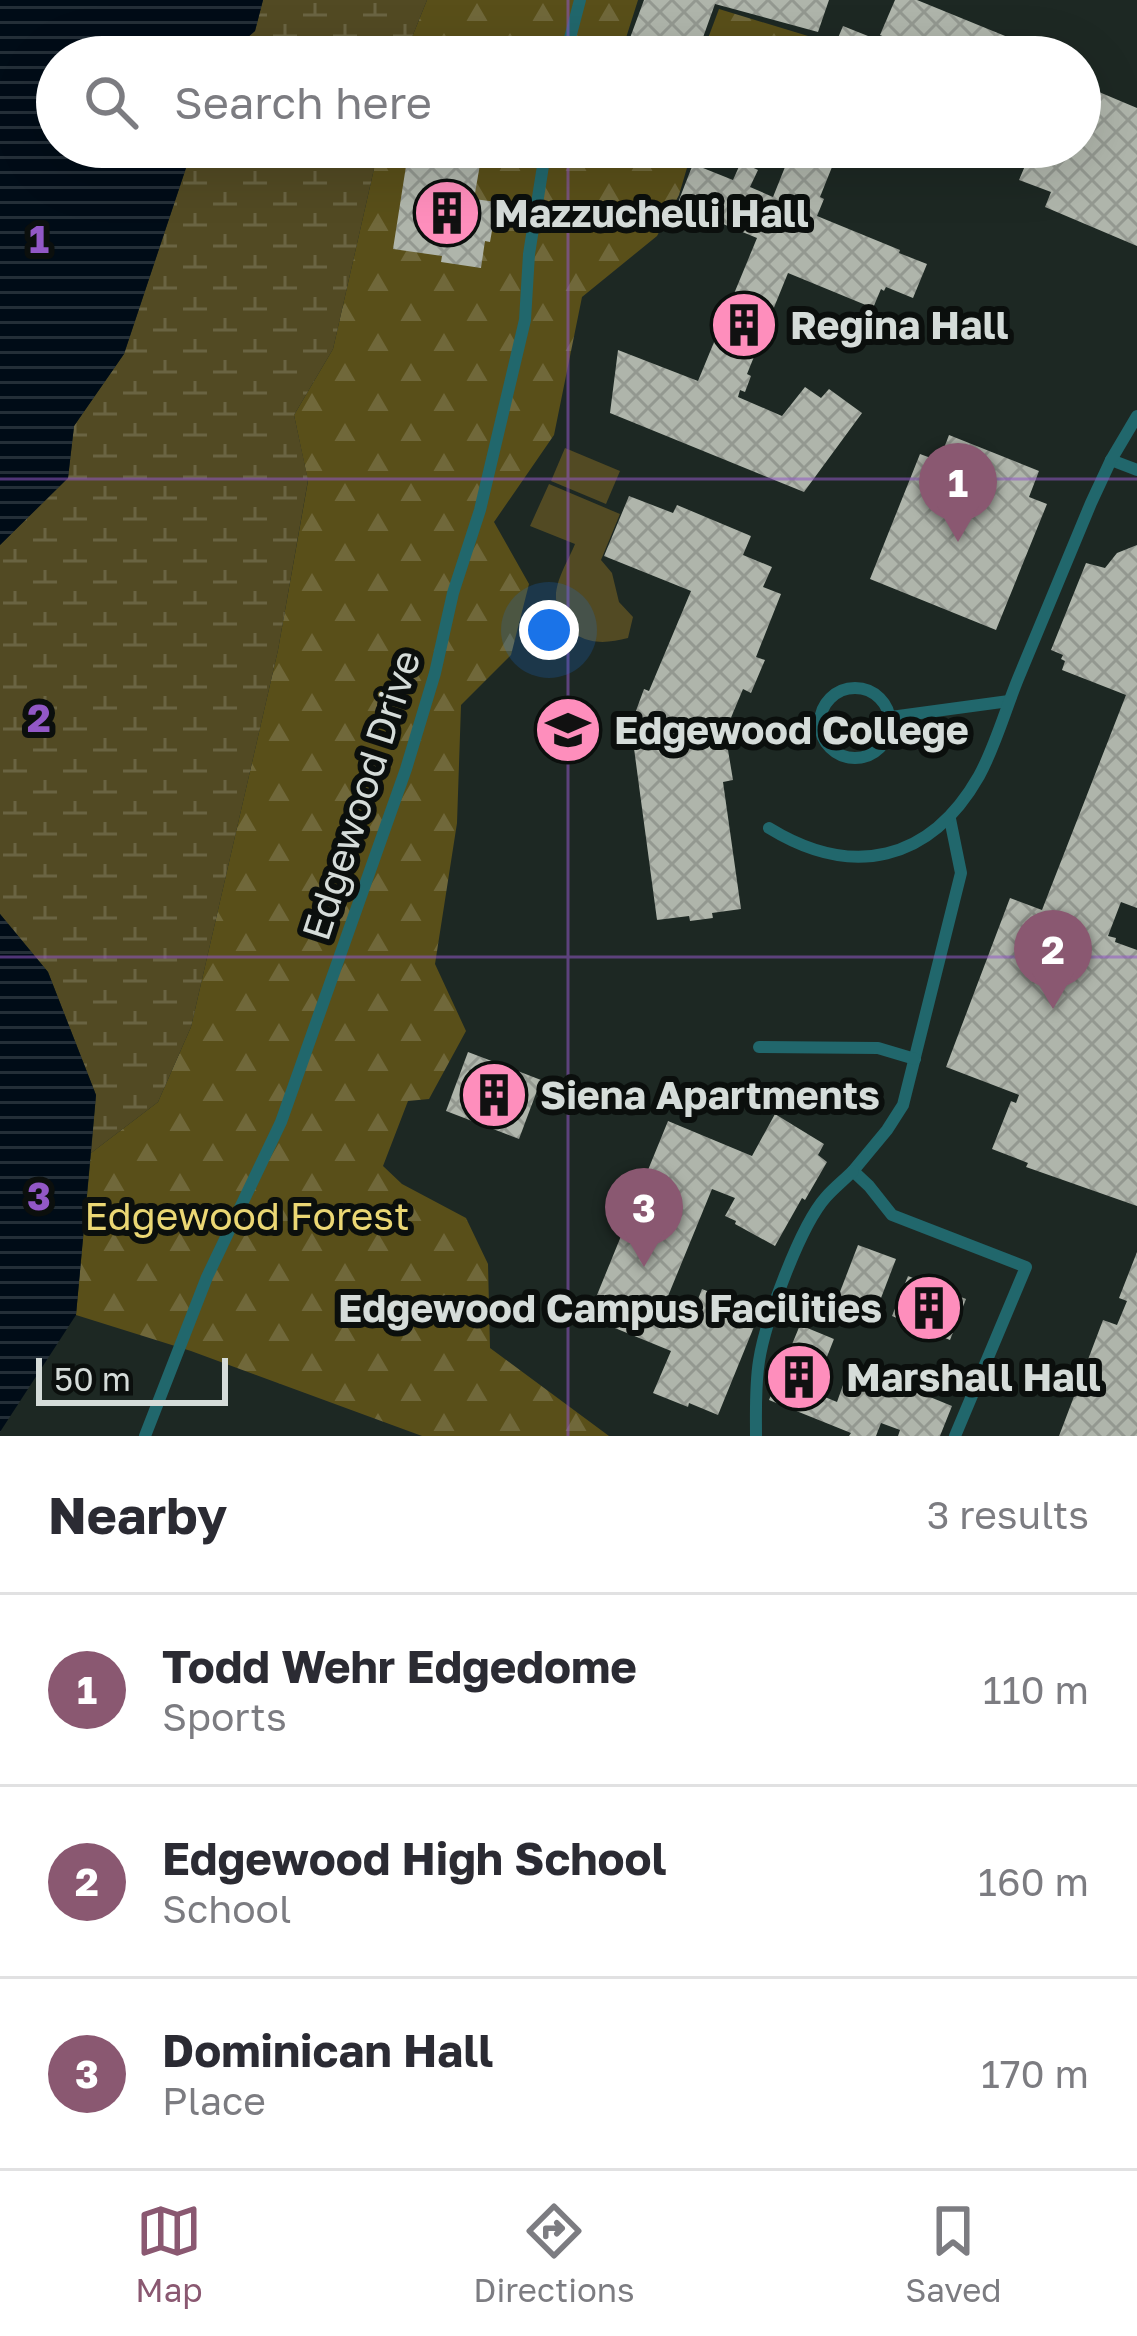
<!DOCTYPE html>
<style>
:root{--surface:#fff;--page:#f7f7f7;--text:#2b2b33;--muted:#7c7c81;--line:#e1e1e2;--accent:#8a5871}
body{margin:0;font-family:"Golos Text",sans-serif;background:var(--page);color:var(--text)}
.scale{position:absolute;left:36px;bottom:30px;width:192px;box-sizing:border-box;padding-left:12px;border:6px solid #d5dcd9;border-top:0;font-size:33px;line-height:42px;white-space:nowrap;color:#d5dcd9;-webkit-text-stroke:9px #0b0f0d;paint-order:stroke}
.you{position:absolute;left:549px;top:630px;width:42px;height:42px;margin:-30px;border:9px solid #fff;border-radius:50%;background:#1a73e8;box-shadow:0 0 0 18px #1a73e833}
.badge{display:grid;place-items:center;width:78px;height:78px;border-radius:50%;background:var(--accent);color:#fff;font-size:39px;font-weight:700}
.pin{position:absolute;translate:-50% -99px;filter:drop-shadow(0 3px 6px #0008)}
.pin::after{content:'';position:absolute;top:63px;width:42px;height:36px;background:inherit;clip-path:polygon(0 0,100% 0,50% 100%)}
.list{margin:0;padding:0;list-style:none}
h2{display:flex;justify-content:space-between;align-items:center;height:156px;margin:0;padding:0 48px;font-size:51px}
h2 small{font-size:39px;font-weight:400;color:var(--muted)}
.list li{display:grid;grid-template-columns:78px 1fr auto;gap:36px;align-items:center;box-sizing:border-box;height:192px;padding:0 48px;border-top:3px solid var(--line)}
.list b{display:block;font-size:45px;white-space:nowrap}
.list p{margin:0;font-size:39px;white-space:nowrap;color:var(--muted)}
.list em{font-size:39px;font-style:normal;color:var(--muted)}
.icon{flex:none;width:66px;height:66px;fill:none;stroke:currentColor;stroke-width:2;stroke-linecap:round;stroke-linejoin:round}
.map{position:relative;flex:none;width:1137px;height:1436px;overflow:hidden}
.search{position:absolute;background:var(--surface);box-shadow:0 12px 48px #0002;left:36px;right:36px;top:36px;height:132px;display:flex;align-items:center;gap:30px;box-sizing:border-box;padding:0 42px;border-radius:66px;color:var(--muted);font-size:45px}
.sheet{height:732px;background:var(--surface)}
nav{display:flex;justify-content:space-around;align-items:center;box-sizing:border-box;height:168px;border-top:3px solid var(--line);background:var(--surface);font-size:33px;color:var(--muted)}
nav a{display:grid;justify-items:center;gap:6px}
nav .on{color:var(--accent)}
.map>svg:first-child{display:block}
.green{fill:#524a23}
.forest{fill:url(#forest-firs)}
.wetland{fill:url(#wetland-marsh)}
.water{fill:url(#water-rules)}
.building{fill:url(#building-cross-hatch)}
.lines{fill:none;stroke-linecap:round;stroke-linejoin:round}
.service{stroke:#21676c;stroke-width:12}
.grid{fill:none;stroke:#9258c6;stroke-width:3;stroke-opacity:0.55}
.labels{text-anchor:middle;stroke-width:12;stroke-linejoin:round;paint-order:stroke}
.poi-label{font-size:39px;font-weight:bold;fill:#d5dcd9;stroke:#0b0f0d;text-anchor:start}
.street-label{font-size:39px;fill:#d5dcd9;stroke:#0b0f0d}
.park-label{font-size:39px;fill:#ebd774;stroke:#0b0f0d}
.grid-label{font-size:39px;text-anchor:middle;font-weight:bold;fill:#9258c6;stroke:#0b0f0d;stroke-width:12;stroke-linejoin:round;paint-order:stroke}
</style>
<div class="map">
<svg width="1137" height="1436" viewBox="0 0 1137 1436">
<defs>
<pattern id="forest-firs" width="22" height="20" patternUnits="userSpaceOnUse" patternTransform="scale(3)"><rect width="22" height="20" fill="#594f19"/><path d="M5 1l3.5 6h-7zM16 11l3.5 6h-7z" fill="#70683a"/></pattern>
<pattern id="wetland-marsh" width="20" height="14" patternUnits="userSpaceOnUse" patternTransform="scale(3)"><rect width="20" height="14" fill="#524a23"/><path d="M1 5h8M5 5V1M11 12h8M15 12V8" fill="none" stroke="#6a6442"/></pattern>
<pattern id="water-rules" width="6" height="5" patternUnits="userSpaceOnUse" patternTransform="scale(3)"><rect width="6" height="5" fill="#000c17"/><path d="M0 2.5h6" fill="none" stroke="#242f38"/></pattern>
<pattern id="building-cross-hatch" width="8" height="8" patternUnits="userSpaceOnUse" patternTransform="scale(3)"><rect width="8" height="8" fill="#afb5ab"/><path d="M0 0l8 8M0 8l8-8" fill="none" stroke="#939890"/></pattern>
</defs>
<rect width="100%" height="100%" fill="#1d2823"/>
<g class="green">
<polygon points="565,448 620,471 606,504 551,481"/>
<path d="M549,484L620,514L601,560L612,573L619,602L633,617L628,638C602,645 576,645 562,617C560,611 556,605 556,598C555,581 569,559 575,544L530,526Z"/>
</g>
<g class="forest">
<polygon points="427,0 638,0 625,41 674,57 404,57"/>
<polygon points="719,9 831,43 826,57 701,57"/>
<polygon points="379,147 707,147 689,161 679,195 657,236 582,297 554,435 494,522 529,584 511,655 461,705 457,823 435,964 466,1031 429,1099 408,1101 383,1166 402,1184 466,1218 488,1264 490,1348 609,1436 422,1436 191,1351 76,1315 91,1153 158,1102 191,1027 278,650 308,481 294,415 333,349"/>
</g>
<g class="wetland">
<polygon points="263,0 427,0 404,57 225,57 255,31"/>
<polygon points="193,147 379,147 333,349 294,415 308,480 278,650 191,1027 158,1102 91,1153 96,1095 48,972 0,914 0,545 68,478 74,426 124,354"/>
</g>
<g class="water">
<polygon points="0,0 263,0 255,31 225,57 57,57 57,147 193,147 124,354 74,426 68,478 0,545"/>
<polygon points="0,914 48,972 96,1095 76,1315 0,1432"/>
</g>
<g class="building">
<polygon points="644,0 829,0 818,32 715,4 696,57 685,57 630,38"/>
<polygon points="895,0 917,0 1022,43 1016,57 934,57 880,35"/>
<polygon points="843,26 883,42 877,57 830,57"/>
<polygon points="1080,84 1137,108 1137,246 1045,207 1051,192 1019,180 1033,147 1080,147"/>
<polygon points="409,147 483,147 474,199 497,202 490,242 485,241 481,268 441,262 442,256 393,249"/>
<polygon points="793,147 840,147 820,197 824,199 817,216 900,250 899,253 927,264 913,298 886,287 884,291 881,289 873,308 788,273 747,374 751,376 745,392 740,390 738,397 782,416 805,387 821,398 829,389 862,413 804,492 610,413 618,350 698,381 757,238 677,205 693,164 733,180 741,162 758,170 750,187 773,197"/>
<polygon points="949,435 1039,471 1029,497 1047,504 996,630 870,579 920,454 939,461"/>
<polygon points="629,496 673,513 677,505 751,536 743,555 772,567 763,587 781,594 756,657 765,660 751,693 743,689 725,732 733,780 723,782 741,909 712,913 713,918 690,921 689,916 657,920 633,741 626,738 644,689 649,691 691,591 604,556"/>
<polygon points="1137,545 1137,908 1121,902 1108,936 1116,938 1115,942 1137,950 1137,1206 1026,1167 1028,1163 992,1149 1011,1101 1016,1103 1019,1095 946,1067 1010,898 1042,910 1126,695 1062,670 1065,661 1061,659 1063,655 1051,650 1086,563 1105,568 1117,553"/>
<polygon points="468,1052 541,1080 519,1139 446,1111"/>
<polygon points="775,1114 824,1144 818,1155 827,1162 805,1200 802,1198 775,1246 735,1224 736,1221 725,1216 735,1198 712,1189 666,1301 693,1312 702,1289 760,1312 718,1415 689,1403 688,1407 653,1393 671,1351 588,1317 668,1121 752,1156"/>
<polygon points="858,1245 896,1259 876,1311 838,1297"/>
<polygon points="1137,1252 1137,1436 1059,1436 1103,1320 1117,1325 1127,1301 1119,1298"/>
<polygon points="908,1276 966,1299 950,1340 892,1316"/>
<polygon points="800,1325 834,1339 813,1392 837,1402 843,1385 853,1389 861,1369 952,1406 940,1436 898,1436 900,1430 881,1423 876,1436 849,1436 851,1433 769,1400"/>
</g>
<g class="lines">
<g class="service">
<polyline points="565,57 580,0"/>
<polyline points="1111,460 1137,470"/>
<circle cx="855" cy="723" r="35"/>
<polyline points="891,717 1009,701"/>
<polyline points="950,819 961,873 903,1105 887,1130 853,1171 869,1186 892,1215 1026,1267 955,1436"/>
<path d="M769,828C852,879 930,862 979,776C996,745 1006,707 1020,674C1044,617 1067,560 1091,503L1111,460L1137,416"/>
<polyline points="759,1047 878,1048 915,1059"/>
<polyline points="145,1436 207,1277 281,1122 406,769 435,673 453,593 480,510 525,320 529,254 546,147"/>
<path d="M756,1436C756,1411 755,1386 759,1361C765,1322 800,1226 826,1197C834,1188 844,1180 853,1171"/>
</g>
</g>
<path class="grid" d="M568,0V57M568,147V1436M0,479H1137M0,957H1137"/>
<defs>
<g id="building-disc" transform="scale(3.45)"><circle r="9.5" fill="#fe8ebc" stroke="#0b0f0d"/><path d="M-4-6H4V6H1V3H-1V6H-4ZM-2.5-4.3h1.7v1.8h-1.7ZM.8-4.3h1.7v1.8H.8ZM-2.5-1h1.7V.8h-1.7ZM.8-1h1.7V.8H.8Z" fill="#111"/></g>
<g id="university-disc" transform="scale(3.45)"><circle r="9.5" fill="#fe8ebc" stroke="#0b0f0d"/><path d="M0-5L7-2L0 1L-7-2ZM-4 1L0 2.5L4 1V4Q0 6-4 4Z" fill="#111"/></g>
</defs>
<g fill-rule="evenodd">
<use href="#building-disc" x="447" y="213"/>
<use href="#building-disc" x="744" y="325"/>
<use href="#university-disc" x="568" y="730"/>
<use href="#building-disc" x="494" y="1095"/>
<use href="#building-disc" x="929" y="1308"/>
<use href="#building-disc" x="799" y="1377"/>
</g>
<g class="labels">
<g class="poi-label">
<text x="494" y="227">Mazzuchelli Hall</text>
<text x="790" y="339">Regina Hall</text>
<text x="614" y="744">Edgewood College</text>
<text x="540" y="1109">Siena Apartments</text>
<text x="882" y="1322" text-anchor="end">Edgewood Campus Facilities</text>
<text x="846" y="1391">Marshall Hall</text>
</g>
<g class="street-label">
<text transform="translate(361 795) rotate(-72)" y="14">Edgewood Drive</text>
</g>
<g class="park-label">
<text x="247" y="1230">Edgewood Forest</text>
</g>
</g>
<g class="grid-label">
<text x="39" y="253">1</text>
<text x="39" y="732">2</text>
<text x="39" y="1210">3</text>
</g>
</svg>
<div class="scale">50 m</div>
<div class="you"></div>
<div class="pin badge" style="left:958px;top:542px">1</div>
<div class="pin badge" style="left:1053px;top:1009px">2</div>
<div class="pin badge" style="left:644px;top:1267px">3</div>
<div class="search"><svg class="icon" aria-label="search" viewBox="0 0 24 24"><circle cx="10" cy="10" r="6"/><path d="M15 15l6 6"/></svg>Search here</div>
</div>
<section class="sheet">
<h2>Nearby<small>3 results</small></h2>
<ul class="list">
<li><span class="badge">1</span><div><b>Todd Wehr Edgedome</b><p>Sports</p></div><em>110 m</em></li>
<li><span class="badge">2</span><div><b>Edgewood High School</b><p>School</p></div><em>160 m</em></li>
<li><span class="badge">3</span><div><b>Dominican Hall</b><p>Place</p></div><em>170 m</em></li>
</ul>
</section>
<nav>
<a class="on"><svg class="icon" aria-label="map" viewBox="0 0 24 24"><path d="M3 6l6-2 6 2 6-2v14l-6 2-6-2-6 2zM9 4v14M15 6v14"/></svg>Map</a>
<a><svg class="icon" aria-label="directions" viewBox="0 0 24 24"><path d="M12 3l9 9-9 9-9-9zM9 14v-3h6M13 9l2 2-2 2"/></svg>Directions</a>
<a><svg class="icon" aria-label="saved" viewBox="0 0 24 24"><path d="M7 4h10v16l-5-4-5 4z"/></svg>Saved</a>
</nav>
